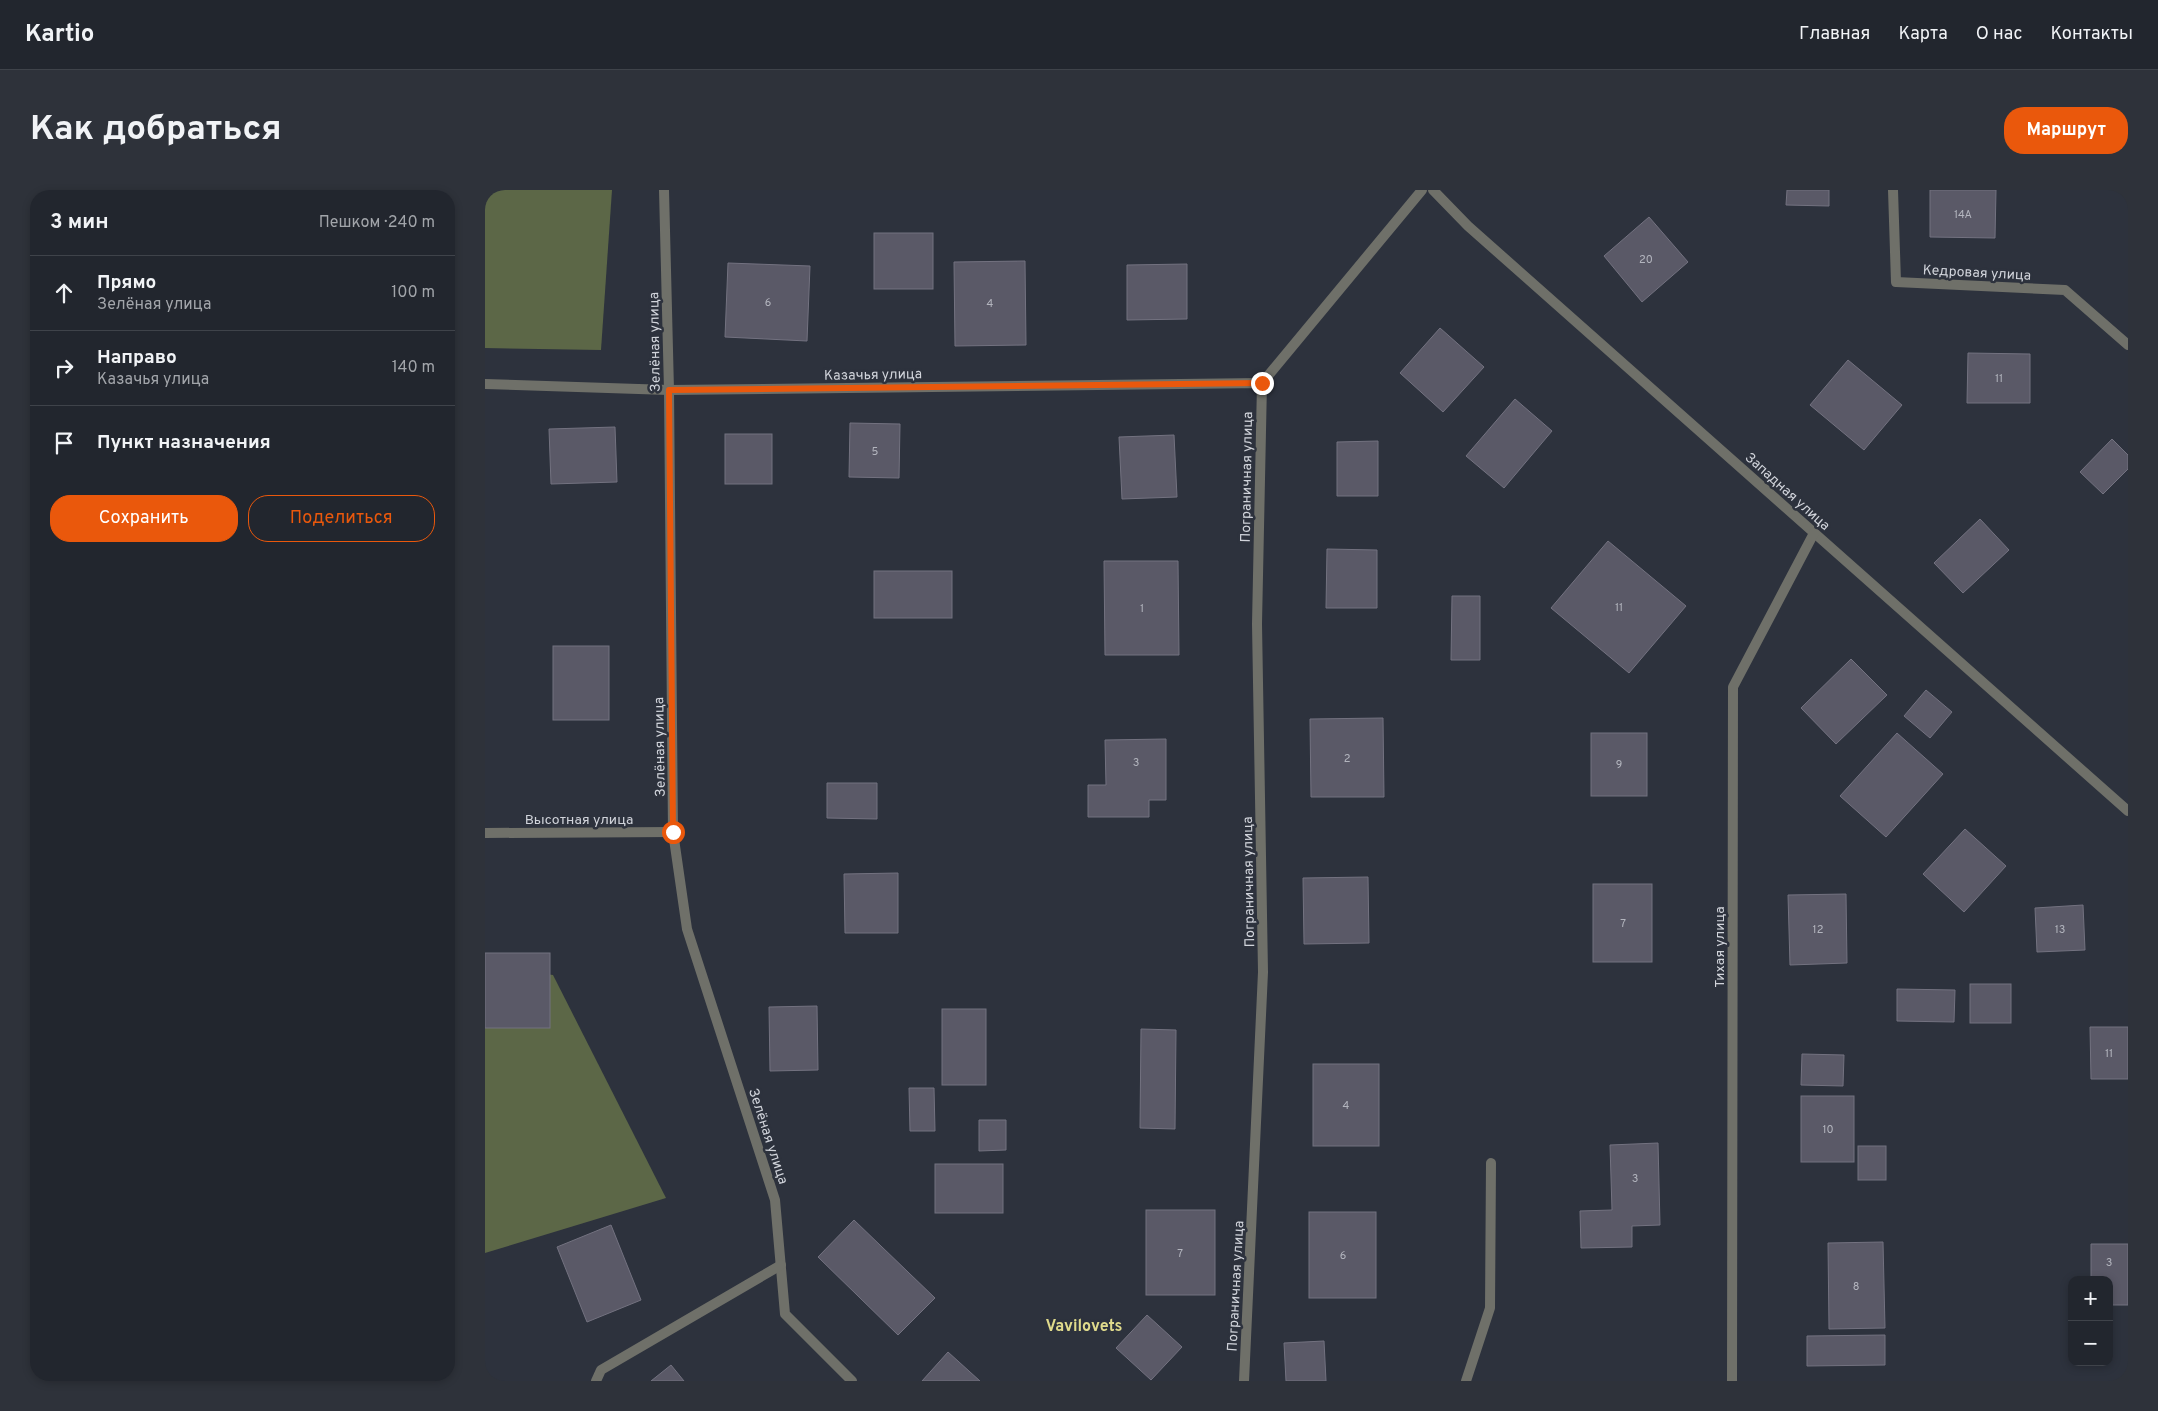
<!DOCTYPE html>
<html lang="ru">
<meta charset="utf-8">
<style>
:root{--surface:#22262e;--page:#2e323a;--text:#f1f3f6;--muted:#a2a5aa;--line:#3f434a;--accent:#ea580c}
body{margin:0;font-family:Overpass,sans-serif;background:var(--page);color:var(--text)}
.controls{position:absolute;right:15px;bottom:15px;display:grid;overflow:hidden;border-radius:10px;box-shadow:0 2px 8px #0003}
.controls button{width:45px;height:45px;display:grid;place-items:center;padding:0;border:0;border-bottom:1px solid var(--line);background:var(--surface);color:var(--text);font:25px sans-serif}
.stop{position:absolute;width:15px;height:15px;margin:-11px;border:4px solid #ea580c;border-radius:50%;background:#fff}
.stop.end{background:#ea580c;border-color:#fff;box-shadow:0 1px 5px #0008}
.list{margin:0;padding:0;list-style:none}
h2{display:flex;justify-content:space-between;align-items:center;height:65px;margin:0;padding:0 20px;font-size:21px}
h2 small{font-size:16px;font-weight:400;color:var(--muted)}
.list li{display:grid;grid-template-columns:32px 1fr auto;gap:15px;align-items:center;box-sizing:border-box;height:75px;padding:0 20px;border-top:1px solid var(--line)}
.list b{display:block;font-size:19px;white-space:nowrap}
.list p{margin:0;font-size:16px;white-space:nowrap;color:var(--muted)}
.list em{font-size:16px;font-style:normal;color:var(--muted)}
.actions{display:flex;gap:10px;padding:15px 20px}
.actions a{flex:1;padding:11px 0;border:1px solid var(--accent);border-radius:20px;text-align:center;font-size:18px;color:var(--accent)}
.actions .main{background:var(--accent);color:#fff}
.icon{flex:none;width:28px;height:28px;fill:none;stroke:currentColor;stroke-width:2;stroke-linecap:round;stroke-linejoin:round}
.map{position:relative;flex:none;width:1643px;height:1191px;overflow:hidden;border-radius:20px}
header{display:flex;align-items:center;gap:30px;box-sizing:border-box;height:70px;padding:0 25px;background:var(--surface);border-bottom:1px solid var(--line)}
header strong{font-size:24px}
nav{display:flex;gap:28px;margin-inline-start:auto;font-size:18px}
.intro{display:flex;align-items:center;justify-content:space-between;box-sizing:border-box;height:120px;padding:0 30px}
h1{margin:0;font-size:35px}
.button{padding:12px 22px;border-radius:20px;background:var(--accent);color:#fff;font-size:18px;font-weight:700}
main{display:flex;gap:30px;padding:0 30px}
aside{flex:1;background:var(--surface);border-radius:20px;box-shadow:0 2px 8px #0003}
.map>svg:first-child{display:block}
.forest{fill:#5c6747}
.building{fill:#5a5967;stroke:#737280}
.lines{fill:none;stroke-linecap:round;stroke-linejoin:round}
.lane{stroke:#6f7069;stroke-width:10}
.street{stroke:#6f7069;stroke-width:10}
.route{stroke:#ea580c;stroke-width:6}
.labels{text-anchor:middle;stroke-width:5;stroke-linejoin:round;paint-order:stroke}
.number-label{font-size:11px;fill:#b3b5be}
.street-label{font-size:14px;fill:#d1d4db;stroke:#2d323d}
.quarter-label{font-size:16px;font-weight:bold;fill:#e0db8c;stroke:#2d323d}
</style>
<header>
<strong>Kartio</strong>
<nav><a>Главная</a><a>Карта</a><a>О нас</a><a>Контакты</a></nav>
</header>
<div class="intro"><h1>Как добраться</h1><a class="button">Маршрут</a></div>
<main>
<aside>
<h2>3 мин<small>Пешком · 240 m</small></h2>
<ul class="list">
<li><svg class="icon" aria-label="ahead" viewBox="0 0 24 24"><path d="M12 20V5M6 11l6-6 6 6"/></svg><div><b>Прямо</b><p>Зелёная улица</p></div><em>100 m</em></li>
<li><svg class="icon" aria-label="right" viewBox="0 0 24 24"><path d="M7 20v-9h11M14 6l5 5-5 5"/></svg><div><b>Направо</b><p>Казачья улица</p></div><em>140 m</em></li>
<li><svg class="icon" aria-label="arrive" viewBox="0 0 24 24"><path d="M6 21V4h12l-3 4 3 4H6"/></svg><div><b>Пункт назначения</b></div></li>
</ul>
<div class="actions"><a class="main">Сохранить</a><a>Поделиться</a></div>
</aside>
<div class="map">
<svg width="1643" height="1191" viewBox="0 0 1643 1191">
<rect width="100%" height="100%" fill="#2d323d"/>
<g class="forest">
<polygon points="0,0 127,0 116,160 0,158"/>
<polygon points="0,776 68,785 181,1008 0,1063"/>
</g>
<g class="building">
<polygon points="1302,0 1344,0 1344,16 1301,15"/>
<polygon points="1445,0 1511,0 1510,48 1445,47"/>
<polygon points="1164,27 1203,72 1157,112 1119,66"/>
<rect x="389" y="43" width="59" height="56"/>
<polygon points="540,71 541,155 470,156 469,72"/>
<polygon points="243,73 325,76 322,151 240,147"/>
<polygon points="702,74 702,129 642,130 642,75"/>
<polygon points="955,138 999,177 958,222 915,183"/>
<polygon points="1483,163 1545,164 1545,213 1482,213"/>
<polygon points="1363,170 1417,215 1379,260 1325,215"/>
<polygon points="1030,209 1067,241 1019,298 981,266"/>
<polygon points="365,233 415,234 414,288 364,287"/>
<polygon points="130,237 132,292 66,294 64,239"/>
<rect x="240" y="244" width="47" height="50"/>
<polygon points="689,245 692,307 637,309 634,247"/>
<polygon points="1627,249 1643,265 1643,279 1618,304 1595,282"/>
<polygon points="893,251 893,306 852,306 852,252"/>
<polygon points="1495,329 1524,360 1478,403 1449,373"/>
<polygon points="1123,351 1201,416 1144,483 1066,418"/>
<polygon points="842,359 892,360 892,418 841,418"/>
<polygon points="619,371 693,371 694,465 620,465"/>
<rect x="389" y="381" width="78" height="47"/>
<polygon points="967,406 995,406 995,470 966,470"/>
<rect x="68" y="456" width="56" height="74"/>
<polygon points="1366,469 1402,505 1351,554 1316,518"/>
<polygon points="1441,500 1467,522 1445,548 1419,526"/>
<polygon points="898,528 899,607 826,607 825,529"/>
<rect x="1106" y="543" width="56" height="63"/>
<polygon points="1412,543 1458,584 1401,647 1355,606"/>
<polygon points="681,549 681,610 664,610 664,627 603,627 603,595 621,595 620,550"/>
<polygon points="342,593 392,593 392,629 342,628"/>
<polygon points="1480,639 1521,676 1479,722 1438,684"/>
<polygon points="413,683 413,743 360,743 359,684"/>
<polygon points="883,687 884,753 819,754 818,688"/>
<rect x="1108" y="694" width="59" height="78"/>
<polygon points="1361,704 1362,773 1305,775 1303,705"/>
<polygon points="1598,715 1600,760 1552,762 1550,718"/>
<rect x="0" y="763" width="65" height="75"/>
<rect x="1485" y="794" width="41" height="39"/>
<polygon points="1412,799 1470,800 1469,832 1412,831"/>
<polygon points="332,816 333,880 285,881 284,817"/>
<rect x="457" y="819" width="44" height="76"/>
<polygon points="1605,837 1643,837 1643,889 1606,889"/>
<polygon points="656,839 691,840 690,939 655,938"/>
<polygon points="1317,864 1359,865 1358,896 1316,895"/>
<rect x="828" y="874" width="66" height="82"/>
<polygon points="424,898 449,898 450,941 425,941"/>
<rect x="1316" y="906" width="53" height="66"/>
<polygon points="494,930 521,930 521,960 494,961"/>
<polygon points="1173,953 1175,1035 1147,1036 1147,1057 1096,1058 1095,1021 1127,1020 1125,955"/>
<rect x="1373" y="956" width="28" height="34"/>
<rect x="450" y="974" width="68" height="49"/>
<rect x="661" y="1020" width="69" height="85"/>
<rect x="824" y="1022" width="67" height="86"/>
<polygon points="369,1030 450,1108 413,1145 333,1067"/>
<polygon points="126,1035 156,1110 102,1132 72,1057"/>
<polygon points="1398,1052 1400,1138 1344,1139 1343,1053"/>
<polygon points="1606,1054 1643,1054 1643,1115 1624,1115 1624,1090 1606,1090"/>
<polygon points="662,1125 697,1157 666,1190 631,1158"/>
<polygon points="1400,1145 1400,1175 1322,1176 1322,1146"/>
<polygon points="839,1151 841,1191 801,1191 799,1153"/>
<polygon points="463,1162 495,1191 437,1191"/>
<polygon points="186,1175 199,1191 166,1191"/>
</g>
<g class="lines">
<g class="lane">
<polyline points="777,193 937,0"/>
<polyline points="981,1191 1005,1118 1006,973"/>
</g>
<g class="street">
<polyline points="179,0 184,200 188,642 202,739 290,1010 300,1124 367,1191"/>
<polyline points="948,0 983,36 1643,621"/>
<polyline points="1408,0 1411,92 1580,100 1643,155"/>
<polyline points="0,194 184,200 777,193 772,434 778,782 759,1191"/>
<polyline points="0,643 188,642"/>
<polyline points="111,1191 116,1180 296,1075"/>
<polyline points="1247,1191 1248,497 1329,343"/>
</g>
</g>
<g class="lines">
<polyline class="route" points="188,642 184,200 777,193"/>
</g>
<g class="labels">
<g class="number-label">
<text x="1478" y="28">14А</text>
<text x="1161" y="73">20</text>
<text x="283" y="116">6</text>
<text x="505" y="117">4</text>
<text x="1514" y="192">11</text>
<text x="390" y="265">5</text>
<text x="1134" y="421">11</text>
<text x="657" y="422">1</text>
<text x="862" y="572">2</text>
<text x="651" y="576">3</text>
<text x="1134" y="578">9</text>
<text x="1138" y="737">7</text>
<text x="1333" y="743">12</text>
<text x="1575" y="743">13</text>
<text x="1624" y="867">11</text>
<text x="861" y="919">4</text>
<text x="1343" y="943">10</text>
<text x="1150" y="992">3</text>
<text x="695" y="1067">7</text>
<text x="858" y="1069">6</text>
<text x="1624" y="1076">3</text>
<text x="1371" y="1100">8</text>
</g>
<g class="street-label">
<text transform="translate(1492 82) rotate(3)" y="5">Кедровая улица</text>
<text transform="translate(169 152) rotate(-91)" y="5">Зелёная улица</text>
<text transform="translate(388 184) rotate(-1)" y="5">Казачья улица</text>
<text transform="translate(761 287) rotate(-89)" y="5">Пограничная улица</text>
<text transform="translate(1303 301) rotate(42)" y="5">Западная улица</text>
<text transform="translate(174 557) rotate(-91)" y="5">Зелёная улица</text>
<text x="94" y="634">Высотная улица</text>
<text transform="translate(763 692) rotate(-91)" y="5">Пограничная улица</text>
<text transform="translate(1234 757) rotate(-90)" y="5">Тихая улица</text>
<text transform="translate(284 946) rotate(72)" y="5">Зелёная улица</text>
<text transform="translate(750 1096) rotate(-87)" y="5">Пограничная улица</text>
</g>
<g class="quarter-label">
<text x="599" y="1141">Vavilovets</text>
</g>
</g>
</svg>
<div class="controls">
<button>+</button>
<button>−</button>
</div>
<div class="stop" style="left:188px;top:642px"></div>
<div class="stop end" style="left:777px;top:193px"></div>
</div>
</main>
